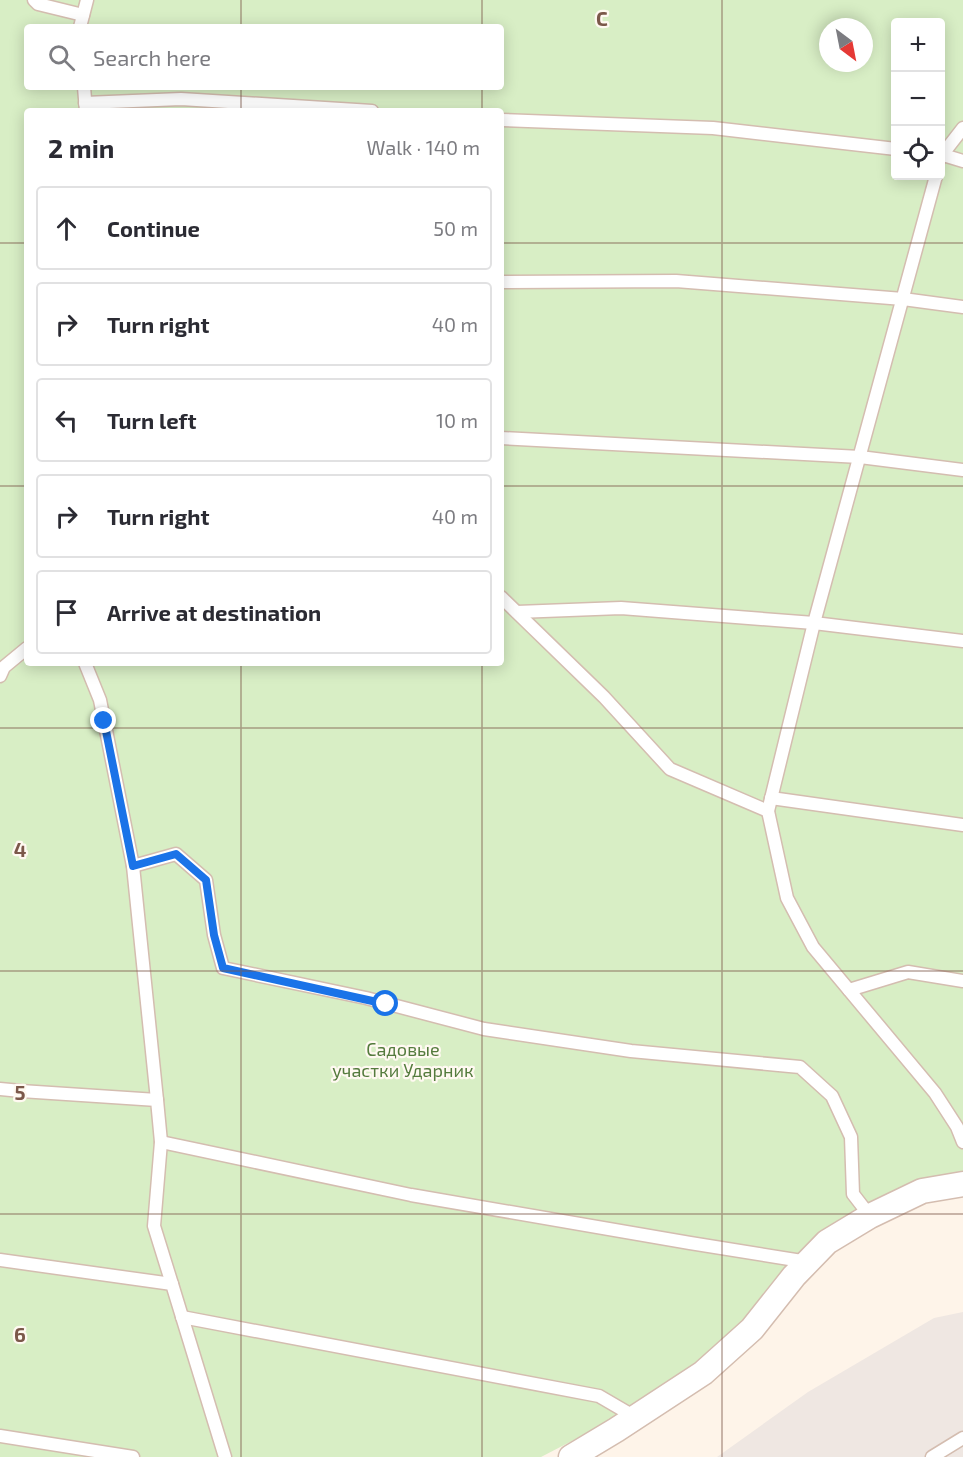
<!DOCTYPE html>
<meta charset="utf-8">
<style>
:root{--surface:#fff;--page:#f2f2f3;--text:#2b2b33;--muted:#7c7c81;--line:#e1e1e2}
body{margin:0;font-family:"Exo 2",sans-serif;background:var(--page);color:var(--text)}
.controls{position:absolute;right:18px;top:18px;display:grid;overflow:hidden;border-radius:6px;box-shadow:0 3px 15px #0003}
.controls button{width:54px;height:54px;display:grid;place-items:center;padding:0;border:0;border-bottom:2px solid var(--line);background:var(--surface);color:var(--text);font:30px sans-serif}
.compass{position:absolute;left:819px;top:18px;width:54px;height:54px;border-radius:50%;background:var(--surface);box-shadow:0 3px 15px #0003;rotate:148deg}
.stop{position:absolute;width:18px;height:18px;margin:-14px;border:4px solid #1a73e8;border-radius:50%;background:#fff}
.stop.end{background:#1a73e8;border-color:#fff;box-shadow:0 2px 6px #0008}
.list{margin:0;padding:0;list-style:none}
h2{display:flex;justify-content:space-between;align-items:center;height:78px;margin:0;padding:0 24px;font-size:26px}
h2 small{font-size:20px;font-weight:400;color:var(--muted)}
.list li{display:grid;grid-template-columns:39px 1fr auto;gap:18px;align-items:center;box-sizing:border-box;height:84px;margin:0 12px 12px;padding:0 12px;border:2px solid var(--line);border-radius:6px}
.list b{display:block;font-size:22px;white-space:nowrap}
.list em{font-size:20px;font-style:normal;color:var(--muted)}
.icon{flex:none;width:33px;height:33px;fill:none;stroke:currentColor;stroke-width:2;stroke-linecap:round;stroke-linejoin:round}
.map{position:relative;flex:none;width:963px;height:1457px;overflow:hidden}
.search{position:absolute;background:var(--surface);box-shadow:0 3px 15px #0003;left:24px;top:24px;width:480px;height:66px;display:flex;align-items:center;gap:15px;box-sizing:border-box;padding:0 21px;border-radius:6px;color:var(--muted);font-size:22px}
.panel{position:absolute;background:var(--surface);box-shadow:0 3px 15px #0003;left:24px;top:108px;width:480px;height:558px;border-radius:6px}
.map>svg:first-child{display:block}
.industrial{fill:#efe7e2}
.green{fill:#d8eec5;fill-rule:evenodd}
.lines{fill:none;stroke-linecap:round;stroke-linejoin:round}
.lane-casing{stroke:#d4bdb0;stroke-width:15}
.street-casing{stroke:#d4bdb0;stroke-width:27}
.lane{stroke:#fff;stroke-width:12}
.street{stroke:#fff;stroke-width:24}
.route{stroke:#1a73e8;stroke-width:8}
.grid{fill:none;stroke:#7b584a;stroke-width:1.5;stroke-opacity:0.55}
.labels{text-anchor:middle;stroke-width:4.5;stroke-linejoin:round;paint-order:stroke}
.park-label{font-size:18px;fill:#547b3d;stroke:#fff9f1}
.grid-label{font-size:20px;text-anchor:middle;font-weight:bold;fill:#7b584a;stroke:#fff9f1;stroke-width:4.5;stroke-linejoin:round;paint-order:stroke}
</style>
<div class="map">
<svg width="963" height="1457" viewBox="0 0 963 1457">
<rect width="100%" height="100%" fill="#fef4e9"/>
<polygon class="industrial" points="963,1312 963,1457 717,1457 808,1392 934,1318"/>
<path class="green" d="M0,0H963V1184L870,1216L703,1373L541,1457H0ZM896,22H940V176H896ZM27,27H501V87H27ZM828,27H864V63H828ZM27,111H501V663H27Z"/>
<g class="lines">
<g class="lane-casing">
<g id="lane">
<polyline points="34,0 38,4 83,15"/>
<polyline points="80,27 87,0"/>
<polyline points="84,87 86,111"/>
<polyline points="85,103 181,99 372,111"/>
<polyline points="501,120 713,128 896,149"/>
<polyline points="940,154 963,161"/>
<polyline points="940,159 942,155 963,128"/>
<polyline points="936,176 814,623 768,811 787,898 813,947 935,1093 957,1127 963,1142"/>
<polyline points="501,282 676,281 903,299 963,307"/>
<polyline points="501,438 860,457 963,470"/>
<polyline points="501,597 604,697 670,769 768,811"/>
<polyline points="517,612 621,608 814,623 963,641"/>
<polyline points="85,663 100,700 133,866 157,1100"/>
<polyline points="0,676 4,667 27,648"/>
<polyline points="771,798 963,825"/>
<polyline points="133,866 176,854 206,880 214,935 223,968 366,998 484,1029 631,1051 800,1067 832,1096 851,1137 853,1194 870,1216"/>
<polyline points="849,990 908,972 963,981"/>
<polyline points="0,1089 21,1091 157,1100 161,1142 154,1226 172,1284"/>
<polyline points="161,1142 411,1195 690,1243 808,1262"/>
<polyline points="0,1260 172,1284 225,1457"/>
<polyline points="182,1317 599,1396 635,1417"/>
<polyline points="0,1436 133,1457"/>
<polyline points="932,1457 963,1438"/>
</g>
</g>
<g class="street-casing">
<polyline id="street" points="571,1457 616,1430 703,1373 752,1329 794,1276 827,1242 870,1216 922,1191 963,1184"/>
</g>
<use href="#lane" class="lane"/>
<use href="#street" class="street"/>
</g>
<g class="lines">
<polyline class="route" points="104,721 133,866 176,854 206,880 214,935 223,968 386,1004"/>
</g>
<path class="grid" d="M241,0V27M482,0V27M722,0V1457M241,87V111M482,87V111M0,243H27M501,243H963M0,486H27M501,486H963M241,663V1457M482,663V1457M0,728H963M0,971H963M0,1214H963"/>
<g class="labels">
<g class="park-label">
<text x="403" y="1056">Садовые<tspan x="403" dy="21">участки Ударник</tspan></text>
</g>
</g>
<g class="grid-label">
<text x="602" y="26">C</text>
<text x="20" y="857">4</text>
<text x="20" y="1100">5</text>
<text x="20" y="1342">6</text>
</g>
</svg>
<div class="controls">
<button>+</button>
<button>−</button>
<button><svg class="icon" aria-label="locate" viewBox="0 0 24 24"><circle cx="12" cy="12" r="6"/><path d="M12 2v4M12 18v4M2 12h4M18 12h4"/></svg></button>
</div>
<svg class="compass" viewBox="-18 -18 36 36"><path d="M0-13l5 13h-10z" fill="#e53935"/><path d="M0 13l5-13h-10z" fill="#7c7c81"/></svg>
<div class="stop" style="left:386px;top:1004px"></div>
<div class="stop end" style="left:104px;top:721px"></div>
<div class="search"><svg class="icon" aria-label="search" viewBox="0 0 24 24"><circle cx="10" cy="10" r="6"/><path d="M15 15l6 6"/></svg>Search here</div>
<section class="panel">
<h2>2 min<small>Walk · 140 m</small></h2>
<ul class="list">
<li><svg class="icon" aria-label="ahead" viewBox="0 0 24 24"><path d="M12 20V5M6 11l6-6 6 6"/></svg><div><b>Continue</b></div><em>50 m</em></li>
<li><svg class="icon" aria-label="right" viewBox="0 0 24 24"><path d="M7 20v-9h11M14 6l5 5-5 5"/></svg><div><b>Turn right</b></div><em>40 m</em></li>
<li><svg class="icon" aria-label="left" viewBox="0 0 24 24"><path d="M17 20v-9H6M10 6l-5 5 5 5"/></svg><div><b>Turn left</b></div><em>10 m</em></li>
<li><svg class="icon" aria-label="right" viewBox="0 0 24 24"><path d="M7 20v-9h11M14 6l5 5-5 5"/></svg><div><b>Turn right</b></div><em>40 m</em></li>
<li><svg class="icon" aria-label="arrive" viewBox="0 0 24 24"><path d="M6 21V4h12l-3 4 3 4H6"/></svg><div><b>Arrive at destination</b></div></li>
</ul>
</section>
</div>
